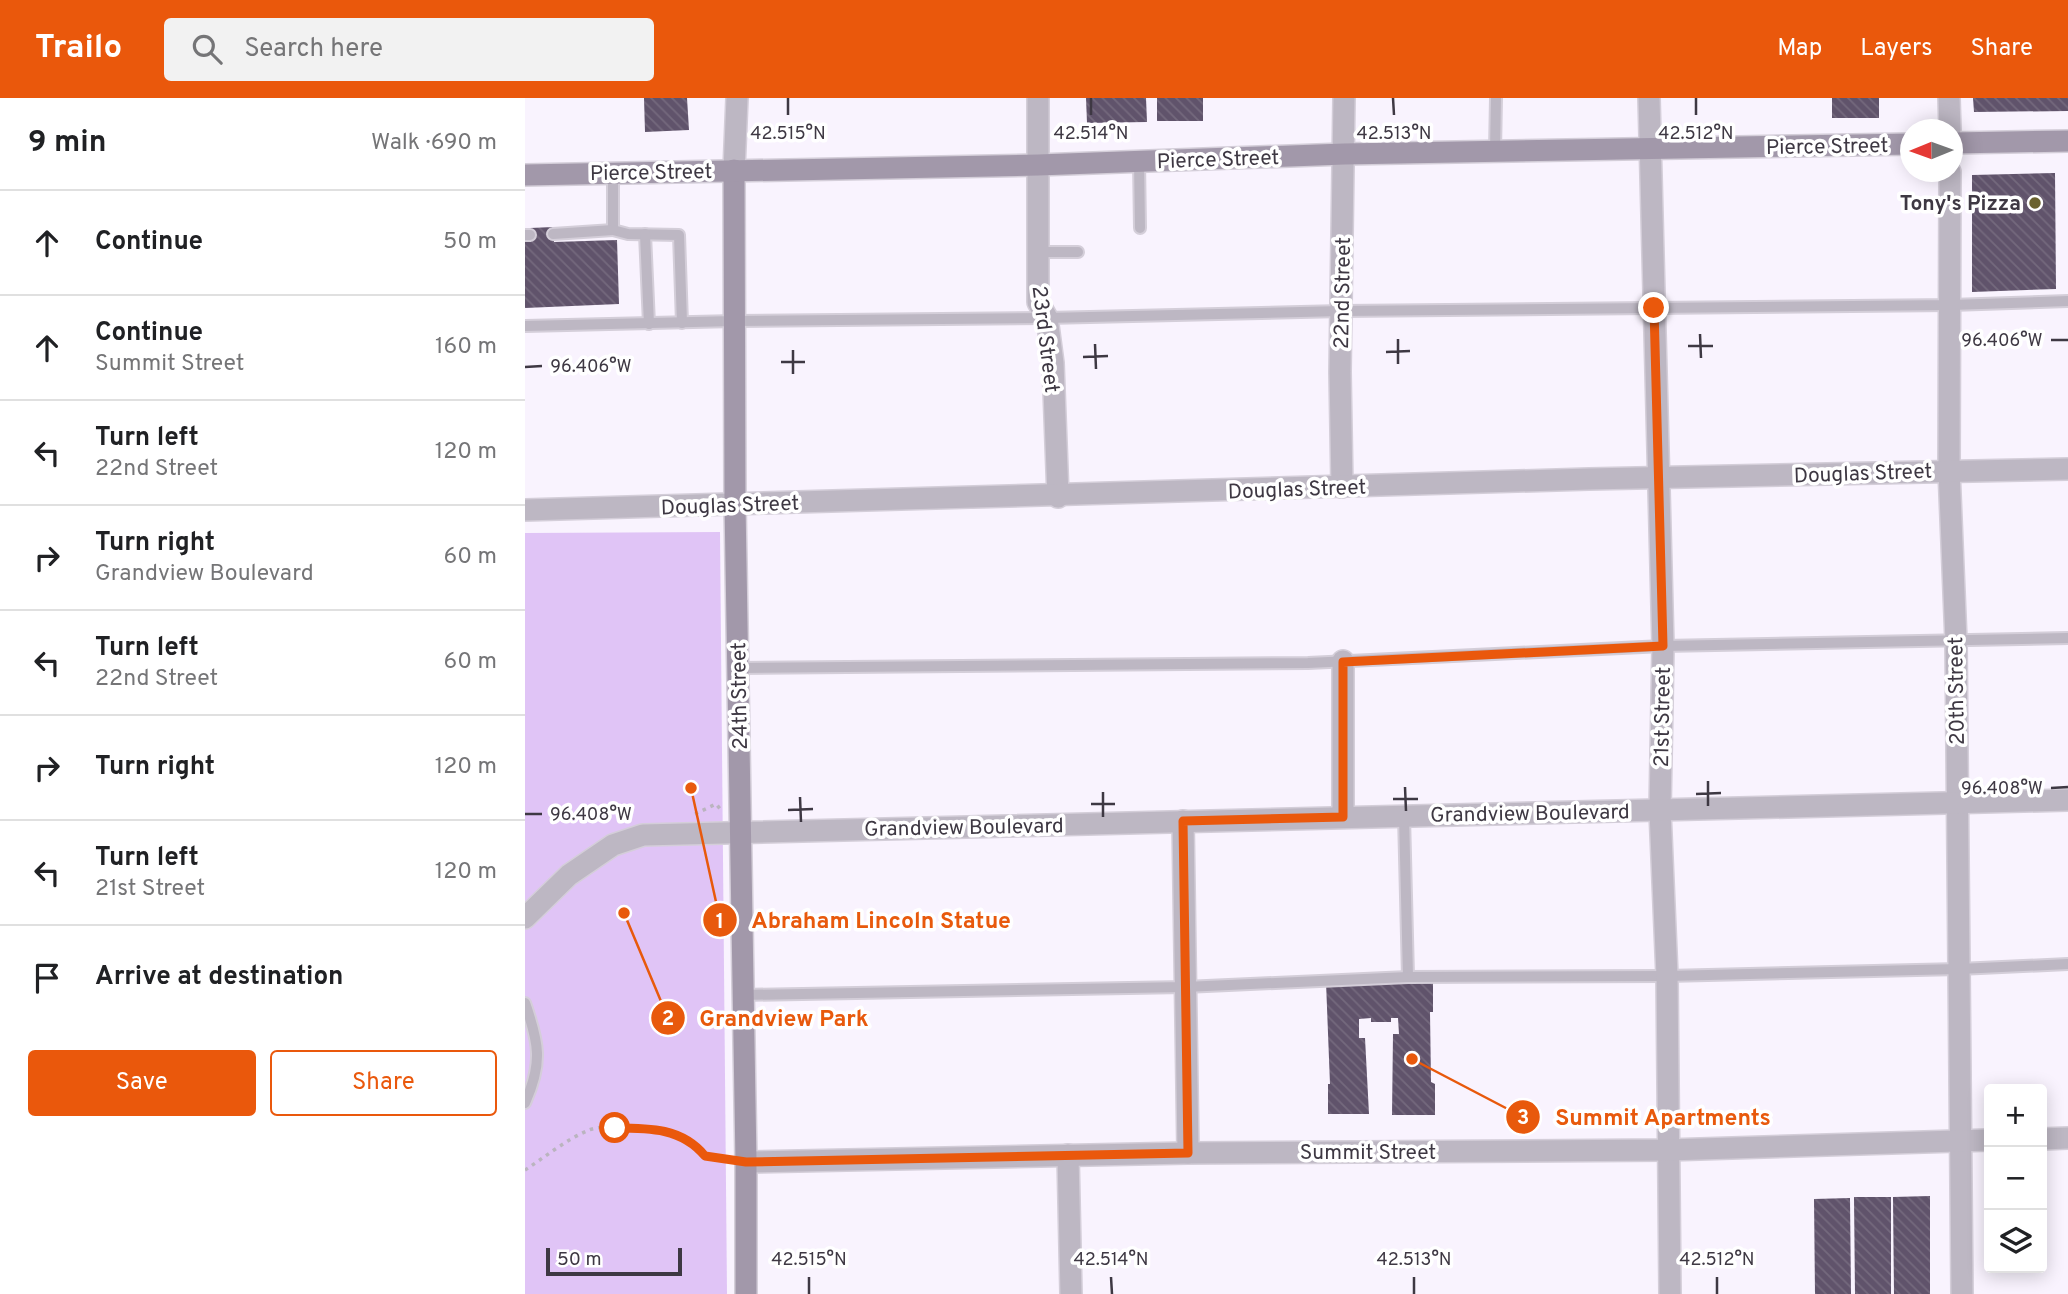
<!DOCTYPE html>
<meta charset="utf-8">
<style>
:root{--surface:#fff;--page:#f2f2f2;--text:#202124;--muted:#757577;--line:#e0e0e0;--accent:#ea580c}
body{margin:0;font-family:Overpass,sans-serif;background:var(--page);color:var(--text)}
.controls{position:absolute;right:21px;bottom:21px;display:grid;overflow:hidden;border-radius:7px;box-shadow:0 4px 18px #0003}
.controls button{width:63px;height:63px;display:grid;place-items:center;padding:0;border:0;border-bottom:2px solid var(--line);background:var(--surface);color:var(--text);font:35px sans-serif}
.compass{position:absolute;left:1375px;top:21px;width:63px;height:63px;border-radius:50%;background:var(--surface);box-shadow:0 4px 18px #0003;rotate:269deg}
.scale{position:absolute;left:21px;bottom:18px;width:136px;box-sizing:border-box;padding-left:7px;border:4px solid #3e3843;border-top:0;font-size:19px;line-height:24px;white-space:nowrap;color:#3e3843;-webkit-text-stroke:5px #fff;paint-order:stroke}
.stop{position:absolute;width:21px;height:21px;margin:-16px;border:5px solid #ea580c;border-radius:50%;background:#fff}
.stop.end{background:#ea580c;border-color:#fff;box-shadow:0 2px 7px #0008}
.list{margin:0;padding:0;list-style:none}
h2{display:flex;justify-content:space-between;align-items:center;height:91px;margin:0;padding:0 28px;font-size:30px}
h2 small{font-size:23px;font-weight:400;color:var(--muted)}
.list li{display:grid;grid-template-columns:46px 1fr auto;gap:21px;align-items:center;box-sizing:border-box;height:105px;padding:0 28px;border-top:2px solid var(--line)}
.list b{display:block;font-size:26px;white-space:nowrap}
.list p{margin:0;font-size:23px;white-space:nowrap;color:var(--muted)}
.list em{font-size:23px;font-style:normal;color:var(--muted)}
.actions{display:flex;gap:14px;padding:21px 28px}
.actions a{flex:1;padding:16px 0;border:2px solid var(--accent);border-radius:7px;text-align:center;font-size:24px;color:var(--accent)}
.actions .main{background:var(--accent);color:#fff}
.icon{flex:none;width:38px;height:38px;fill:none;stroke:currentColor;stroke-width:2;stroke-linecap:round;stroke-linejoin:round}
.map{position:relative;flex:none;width:1543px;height:1196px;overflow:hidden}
header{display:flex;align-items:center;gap:42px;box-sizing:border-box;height:98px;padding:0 35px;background:var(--accent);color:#fff}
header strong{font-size:33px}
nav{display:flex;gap:38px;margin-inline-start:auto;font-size:24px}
.search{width:490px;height:63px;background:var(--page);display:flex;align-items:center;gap:18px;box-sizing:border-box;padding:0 24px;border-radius:7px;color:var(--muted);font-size:26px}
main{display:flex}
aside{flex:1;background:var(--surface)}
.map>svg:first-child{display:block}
.park{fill:#e0c4f6}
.building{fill:url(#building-back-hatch)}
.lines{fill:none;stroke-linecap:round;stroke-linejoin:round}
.lane-casing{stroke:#d4ced9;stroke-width:14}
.street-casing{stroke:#d4ced9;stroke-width:24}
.secondary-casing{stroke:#d4ced9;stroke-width:24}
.path{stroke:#bab4bf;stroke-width:3.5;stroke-dasharray:3.5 5;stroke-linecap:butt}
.lane{stroke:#bdb7c3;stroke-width:10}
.street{stroke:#bdb7c3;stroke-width:21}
.secondary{stroke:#a298aa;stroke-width:21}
.route{stroke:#ea580c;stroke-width:9}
.ticks{fill:none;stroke:#3e3843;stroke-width:2.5}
.poi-dot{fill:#6a612e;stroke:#fff;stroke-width:2.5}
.labels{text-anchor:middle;stroke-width:7;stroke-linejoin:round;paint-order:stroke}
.street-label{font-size:21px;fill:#3e3843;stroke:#fff}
.poi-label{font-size:21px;font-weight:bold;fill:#3e3843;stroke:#fff;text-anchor:end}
.ticks-label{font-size:18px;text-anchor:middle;fill:#3e3843;stroke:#fff;stroke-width:7;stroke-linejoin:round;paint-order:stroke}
.leader{fill:none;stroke:#e8590c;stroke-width:2.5}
.callout-dot{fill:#e8590c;stroke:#fff;stroke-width:2.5}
.mark-label{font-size:21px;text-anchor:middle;font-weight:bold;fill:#fff}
.callout-label{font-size:23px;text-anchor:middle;font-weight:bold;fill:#e8590c;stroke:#fff;stroke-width:7;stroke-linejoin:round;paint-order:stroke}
</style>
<header>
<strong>Trailo</strong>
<div class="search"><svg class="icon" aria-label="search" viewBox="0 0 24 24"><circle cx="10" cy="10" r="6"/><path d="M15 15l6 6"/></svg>Search here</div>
<nav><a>Map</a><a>Layers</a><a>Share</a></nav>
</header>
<main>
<aside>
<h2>9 min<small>Walk · 690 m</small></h2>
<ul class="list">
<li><svg class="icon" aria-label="ahead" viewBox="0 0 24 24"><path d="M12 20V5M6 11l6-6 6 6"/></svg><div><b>Continue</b></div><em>50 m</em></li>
<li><svg class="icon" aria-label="ahead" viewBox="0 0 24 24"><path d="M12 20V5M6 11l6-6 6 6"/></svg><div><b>Continue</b><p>Summit Street</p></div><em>160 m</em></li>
<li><svg class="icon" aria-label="left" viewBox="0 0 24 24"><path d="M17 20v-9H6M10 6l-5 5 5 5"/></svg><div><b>Turn left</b><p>22nd Street</p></div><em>120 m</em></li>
<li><svg class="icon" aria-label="right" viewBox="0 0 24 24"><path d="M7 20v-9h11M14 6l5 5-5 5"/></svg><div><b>Turn right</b><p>Grandview Boulevard</p></div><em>60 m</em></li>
<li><svg class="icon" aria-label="left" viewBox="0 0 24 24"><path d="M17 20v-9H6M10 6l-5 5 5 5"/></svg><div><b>Turn left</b><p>22nd Street</p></div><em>60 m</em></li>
<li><svg class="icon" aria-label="right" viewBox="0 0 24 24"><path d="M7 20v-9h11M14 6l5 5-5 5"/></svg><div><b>Turn right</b></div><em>120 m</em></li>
<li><svg class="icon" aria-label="left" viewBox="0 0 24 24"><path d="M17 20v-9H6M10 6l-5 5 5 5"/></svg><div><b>Turn left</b><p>21st Street</p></div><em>120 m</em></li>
<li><svg class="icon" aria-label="arrive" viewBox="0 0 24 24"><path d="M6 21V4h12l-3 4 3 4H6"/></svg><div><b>Arrive at destination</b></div></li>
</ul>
<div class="actions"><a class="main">Save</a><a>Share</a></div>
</aside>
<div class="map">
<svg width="1543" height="1196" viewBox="0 0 1543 1196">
<defs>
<pattern id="building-back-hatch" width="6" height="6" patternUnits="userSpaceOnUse" patternTransform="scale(1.75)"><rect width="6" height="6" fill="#60536b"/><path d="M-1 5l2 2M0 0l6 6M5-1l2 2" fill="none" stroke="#74697d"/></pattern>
</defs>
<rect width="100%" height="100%" fill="#f9f3fe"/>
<polygon class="park" points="195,434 202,1196 0,1196 0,435"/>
<g class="building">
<polygon points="119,0 162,0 164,32 120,34"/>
<polygon points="561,0 621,0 622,24 562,25"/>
<rect x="632" y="0" width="46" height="23"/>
<rect x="1307" y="0" width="47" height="20"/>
<polygon points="1448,0 1543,0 1543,13 1449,14"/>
<polygon points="1530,75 1531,191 1447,194 1447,77"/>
<polygon points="28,129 29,144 92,142 94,206 0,210 0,144 6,144 5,130"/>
<polygon points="908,882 908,914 905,914 906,984 910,986 910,1017 867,1017 868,936 874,936 873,920 866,920 866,924 846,924 846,920 834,921 834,940 840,940 844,1016 803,1016 803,986 805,986 801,884"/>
<polygon points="1405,1098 1405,1196 1369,1196 1368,1099"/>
<polygon points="1329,1099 1366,1099 1366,1196 1330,1196"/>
<polygon points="1325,1100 1326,1196 1290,1196 1289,1101"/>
</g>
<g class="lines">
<g class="lane-casing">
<g id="lane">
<polyline points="970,53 971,0"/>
<polyline points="614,63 615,130"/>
<polyline points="88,75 88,132 103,136 154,137 157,225"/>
<polyline points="28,136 88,132"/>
<polyline points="120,136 124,226"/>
<polyline points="0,137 5,137"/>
<polyline points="512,154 553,154"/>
<polyline points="0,228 210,223 522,220 817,213 1426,207 1543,203"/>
<polyline points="214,570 783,565 1138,548 1543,540"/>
<polyline points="879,718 883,879"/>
<polyline points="218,897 660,889 883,879 1142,878 1434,871 1543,866"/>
<path d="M0,905C14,945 18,965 0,1005"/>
</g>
</g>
<g class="street-casing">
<g id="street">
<polyline points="513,0 513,204 522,220 528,265 533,399"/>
<polyline points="1124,0 1138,548 1135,713 1142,878 1145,1196"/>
<polyline points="1424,0 1425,32"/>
<polyline points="209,72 212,0"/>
<polyline points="1425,74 1424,372 1431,543 1437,1196"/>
<polyline points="817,389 815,274 819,0"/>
<polyline points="0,412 1064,381 1543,371"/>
<polyline points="818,563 818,719"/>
<polyline points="658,723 663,1055"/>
<polyline points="0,820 44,777 88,747 118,737 1543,702"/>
<polyline points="1517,1041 1543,1040"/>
<polyline points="543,1057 546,1196"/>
<polyline points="221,1064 663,1055 1143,1052 1464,1042"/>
</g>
</g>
<g class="secondary-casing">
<g id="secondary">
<polyline points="1428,45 1543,43"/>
<polyline points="209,72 210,406 221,1064 221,1196"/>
<polyline points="0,77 513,67 819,56 1386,46"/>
</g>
</g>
<g class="path">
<polyline points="170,716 191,706 196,712"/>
<path d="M0,1072C20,1059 42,1041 64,1032C82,1025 138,1029 156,1037C166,1042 173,1049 180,1058L202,1061"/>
</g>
<use href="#lane" class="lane"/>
<use href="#street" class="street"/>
<use href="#secondary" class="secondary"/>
</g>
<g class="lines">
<path class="route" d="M90,1030C125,1030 157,1030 180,1058L221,1064L663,1055L658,723L818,719V564L1138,548L1129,210"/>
</g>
<path class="ticks" d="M263,0V17M566,0V17M868,0L869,17M1171,0V17M1175,236L1176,260M873,241V266M1526,242H1543M570,246L571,271M1163,248H1188M268,252V276M861,254L885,253M558,259L583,258M256,264H280M0,269L17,268M1183,683V708M880,689L881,713M1526,690L1543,689M578,694V719M1171,696L1196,695M275,699L276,724M868,701H893M566,706H590M263,712L288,711M0,716H17M284,1179V1196M586,1179L587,1196M889,1179V1196M1192,1179V1196"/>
<circle class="poi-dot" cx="1510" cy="105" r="7"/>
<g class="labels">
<g class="street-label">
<text transform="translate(1302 48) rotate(-1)" y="7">Pierce Street</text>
<text transform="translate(693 61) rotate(-2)" y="7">Pierce Street</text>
<text transform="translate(126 74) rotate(-1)" y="7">Pierce Street</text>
<text transform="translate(817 195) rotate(-89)" y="7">22nd Street</text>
<text transform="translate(521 241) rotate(83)" y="7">23rd Street</text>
<text transform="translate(1338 375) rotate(-2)" y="7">Douglas Street</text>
<text transform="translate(772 391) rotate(-2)" y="7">Douglas Street</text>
<text transform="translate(205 407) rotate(-2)" y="7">Douglas Street</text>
<text transform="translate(1431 593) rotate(-91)" y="7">20th Street</text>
<text transform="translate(214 598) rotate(-91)" y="7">24th Street</text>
<text transform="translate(1137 619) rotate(-89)" y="7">21st Street</text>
<text transform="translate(1005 715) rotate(-1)" y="7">Grandview Boulevard</text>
<text transform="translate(439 729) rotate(-1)" y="7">Grandview Boulevard</text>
<text x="843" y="1061">Summit Street</text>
</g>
<g class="poi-label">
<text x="1496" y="112">Tony's Pizza</text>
</g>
</g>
<g class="ticks-label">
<text x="263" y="41">42.515°N</text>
<text x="566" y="41">42.514°N</text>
<text x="869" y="41">42.513°N</text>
<text x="1171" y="41">42.512°N</text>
<text x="1477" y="248">96.406°W</text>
<text x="66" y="274">96.406°W</text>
<text x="1477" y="696">96.408°W</text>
<text x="66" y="722">96.408°W</text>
<text x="284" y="1167">42.515°N</text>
<text x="586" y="1167">42.514°N</text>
<text x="889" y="1167">42.513°N</text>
<text x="1192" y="1167">42.512°N</text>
</g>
<path class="leader" d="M166 690L195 822M99 815L143 920M887 961L998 1019"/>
<g class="callout-dot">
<circle cx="166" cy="690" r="7"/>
<circle cx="99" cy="815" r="7"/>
<circle cx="887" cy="961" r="7"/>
<circle cx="195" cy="822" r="18"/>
<circle cx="143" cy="920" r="18"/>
<circle cx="998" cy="1019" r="18"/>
</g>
<g class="mark-label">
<text x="195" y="830">1</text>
<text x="143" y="927">2</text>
<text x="998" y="1026">3</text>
</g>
<g class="callout-label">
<text x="356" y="830">Abraham Lincoln Statue</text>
<text x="259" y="928">Grandview Park</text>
<text x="1138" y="1027">Summit Apartments</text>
</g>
</svg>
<div class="controls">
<button>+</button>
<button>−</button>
<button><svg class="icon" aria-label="layers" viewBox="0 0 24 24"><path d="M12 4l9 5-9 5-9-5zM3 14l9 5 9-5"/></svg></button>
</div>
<svg class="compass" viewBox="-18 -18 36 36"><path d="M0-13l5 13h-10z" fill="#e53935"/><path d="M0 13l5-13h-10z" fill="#757577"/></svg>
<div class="scale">50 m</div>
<div class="stop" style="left:90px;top:1030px"></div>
<div class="stop end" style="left:1129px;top:210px"></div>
</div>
</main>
